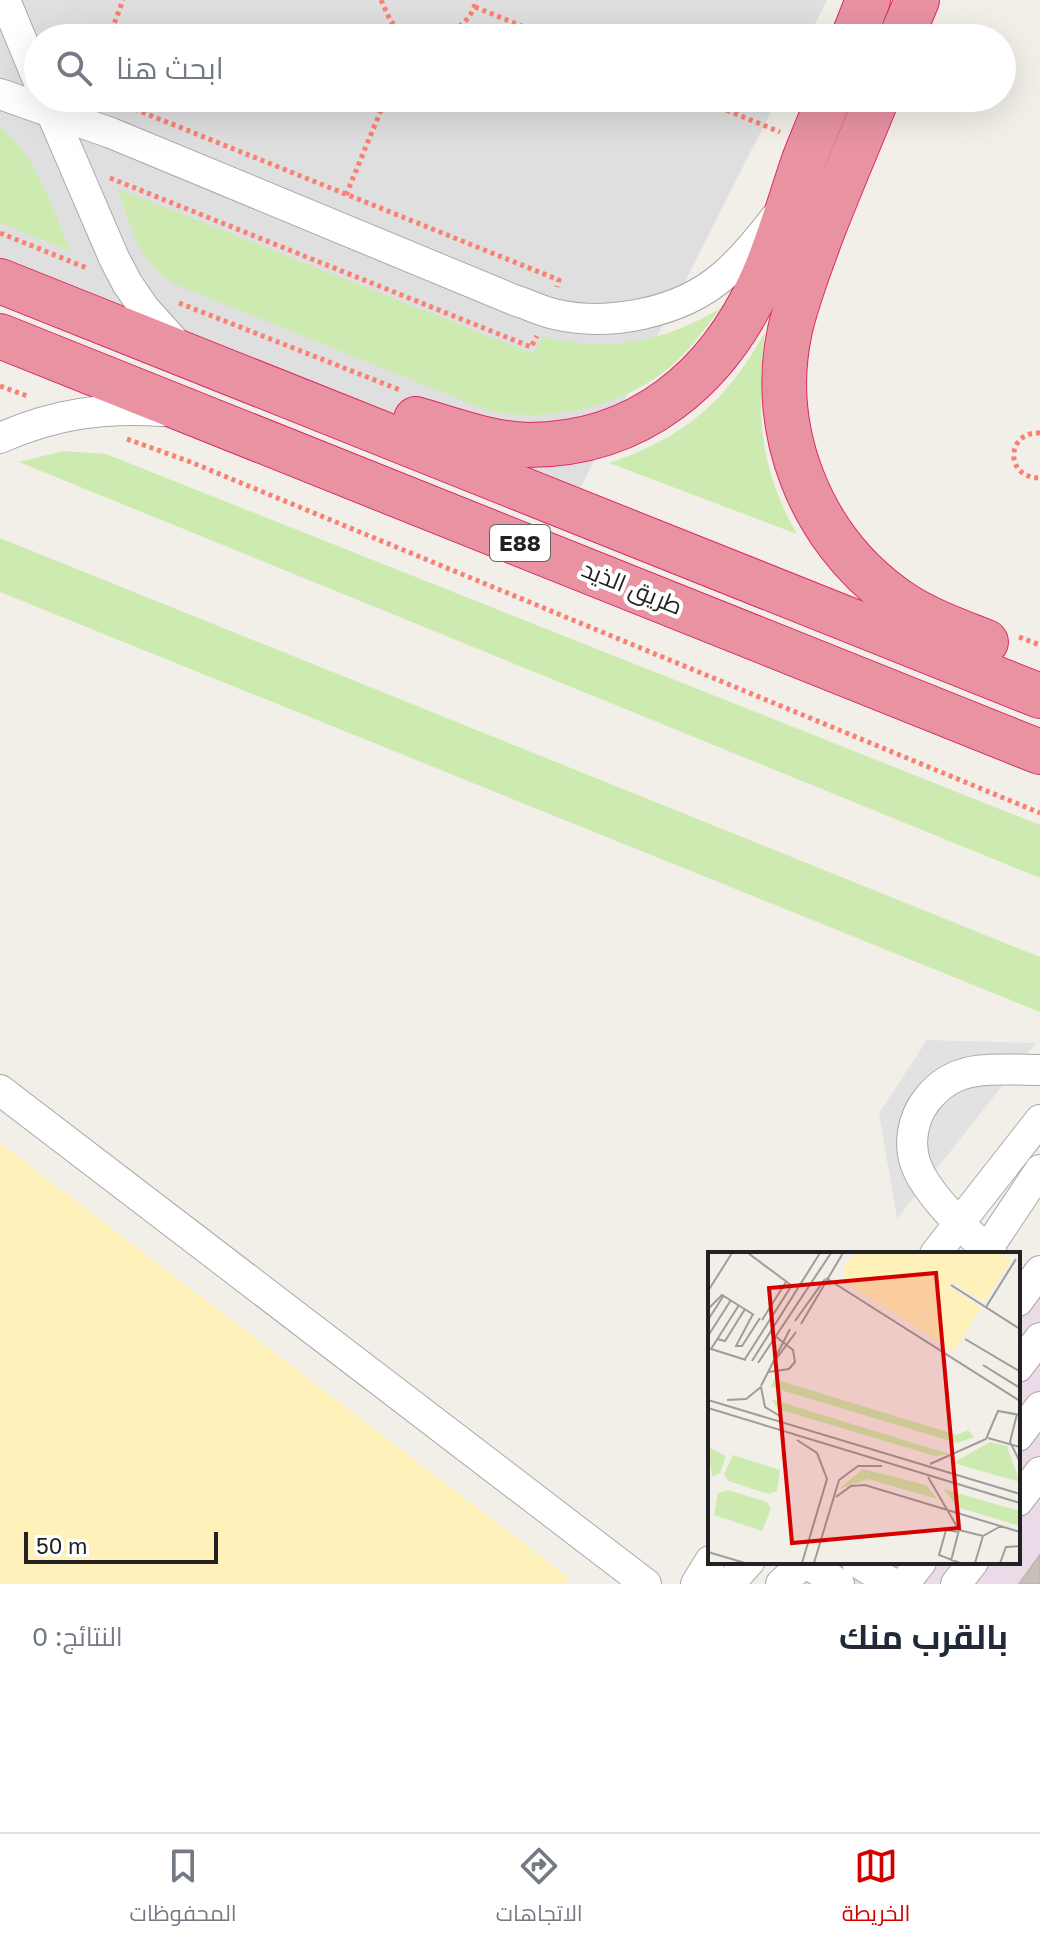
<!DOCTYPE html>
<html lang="ar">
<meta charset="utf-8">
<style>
:root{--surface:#fff;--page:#f2f2f3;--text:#1f2937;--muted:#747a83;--line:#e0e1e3;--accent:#d40000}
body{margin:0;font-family:"Golos Text",Cairo,sans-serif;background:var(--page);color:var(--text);direction:rtl}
.scale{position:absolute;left:24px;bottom:20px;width:194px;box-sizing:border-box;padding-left:8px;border:4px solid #222;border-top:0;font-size:22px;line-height:28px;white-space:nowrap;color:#222;-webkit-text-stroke:6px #fff;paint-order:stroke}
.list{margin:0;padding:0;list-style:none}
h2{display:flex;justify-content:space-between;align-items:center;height:104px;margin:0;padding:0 32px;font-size:34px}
h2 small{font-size:26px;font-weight:400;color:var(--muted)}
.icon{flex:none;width:44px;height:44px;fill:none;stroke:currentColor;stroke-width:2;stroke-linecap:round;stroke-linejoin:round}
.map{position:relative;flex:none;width:1040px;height:1584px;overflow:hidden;direction:ltr}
.search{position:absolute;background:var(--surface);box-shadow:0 8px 32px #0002;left:24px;right:24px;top:24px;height:88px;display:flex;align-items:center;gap:20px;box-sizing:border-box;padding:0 28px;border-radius:44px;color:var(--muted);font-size:30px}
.sheet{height:248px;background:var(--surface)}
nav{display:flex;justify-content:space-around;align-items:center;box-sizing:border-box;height:112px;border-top:2px solid var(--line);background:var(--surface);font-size:22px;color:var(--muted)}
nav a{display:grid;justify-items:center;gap:4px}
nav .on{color:var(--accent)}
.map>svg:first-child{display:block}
.residential{fill:#e0dfdf}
.industrial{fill:#ebdbe8}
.grass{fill:#cdebb0}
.sand{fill:#fff1ba}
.parking{fill:#e2e2e2}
.building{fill:#c7bfb8;stroke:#c4b6ab;stroke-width:2}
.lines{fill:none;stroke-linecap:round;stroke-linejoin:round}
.minor-casing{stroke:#a9a9a9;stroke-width:32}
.highway-casing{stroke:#dc2a67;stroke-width:46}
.path{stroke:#fa8072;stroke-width:5;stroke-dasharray:4 4;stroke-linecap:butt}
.minor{stroke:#fff;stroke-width:30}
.highway{stroke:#e892a2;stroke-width:44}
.labels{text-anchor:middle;stroke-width:8;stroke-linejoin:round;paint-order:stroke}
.shield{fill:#fff;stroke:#646464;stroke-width:2}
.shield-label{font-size:22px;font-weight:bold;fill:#222}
.street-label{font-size:24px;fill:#222;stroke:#fff}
.inset-road{fill:none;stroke:#9f9d99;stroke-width:2}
.view{fill:#d40000;fill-opacity:0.15;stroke:#d40000;stroke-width:4}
.inset-edge{fill:none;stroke:#222;stroke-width:4}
</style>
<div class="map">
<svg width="1040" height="1584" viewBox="0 0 1040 1584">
<rect width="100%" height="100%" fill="#f2efe9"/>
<polygon class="residential" points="0,0 827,0 808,38 38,38 38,98 778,98 560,528 0,303"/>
<polygon class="industrial" points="1040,1256 1040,1584 769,1584 786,1562 1018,1562 1018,1287"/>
<g class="grass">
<path d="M0,127C37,156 52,209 71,251L0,223Z"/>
<path d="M118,189L533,354L543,337C610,352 662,343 721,308C708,324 696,342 681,357C638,400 569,420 509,414C499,413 489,410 479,407L177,285C137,261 132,230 118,189Z"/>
<path d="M765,332C757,410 757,464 797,534L609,463C684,438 727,401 765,332Z"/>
<polygon points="63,451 106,454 1040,825 1040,878 19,462"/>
<polygon points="0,538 1040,957 1040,1012 0,592"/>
</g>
<polygon class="sand" points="0,1143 568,1577 568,1584 0,1584"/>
<polygon class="parking" points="927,1040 1036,1043 897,1219 879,1113"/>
<polygon class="building" points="1040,1555 1040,1584 1019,1584"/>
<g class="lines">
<g class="minor-casing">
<g id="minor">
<polyline points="5,0 38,80"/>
<path d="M0,94L111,133L514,300C527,304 541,311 554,314C609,327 680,313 723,276C743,259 760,238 776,217"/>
<polyline points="46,100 114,258 127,283 144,308 180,348"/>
<path d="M0,438C54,414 103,407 162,411"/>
<polyline points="0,1090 646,1584"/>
<polyline points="935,1254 1040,1120"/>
<polyline points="984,1254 1040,1170"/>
<path d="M992,1254C968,1233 927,1195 916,1165C908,1144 913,1118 926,1101C935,1089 946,1080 960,1075C980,1067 1018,1070 1040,1070"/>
<polyline points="1018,1301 1040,1271"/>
<polyline points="1018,1367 1040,1338"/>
<polyline points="1018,1436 1040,1407"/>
<polyline points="1018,1501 1040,1472"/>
<polyline points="805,1562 839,1584"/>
<polyline points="857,1562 893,1584"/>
<polyline points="696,1584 710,1561"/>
<polyline points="729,1584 749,1562"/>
<polyline points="781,1584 797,1569 809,1562"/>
<polyline points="904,1584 921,1562"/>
<polyline points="956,1584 973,1562"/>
</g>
</g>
<g class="highway-casing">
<g id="highway">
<polyline points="853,38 868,0"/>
<polyline points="901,38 917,0"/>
<path d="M877,98C858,145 838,191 820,238C809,269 797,299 790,330C768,431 811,537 893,597C921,618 954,629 986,642"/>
<polyline points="0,281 1040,696"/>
<polyline points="0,336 1040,752"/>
<path d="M416,419C453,430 490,444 528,445C639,445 718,378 762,280C779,242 790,200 804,160C812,139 821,119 829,98"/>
</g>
</g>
<g class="path">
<polyline points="381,0 391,22 411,36 432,38"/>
<polyline points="475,7 551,38"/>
<polyline points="109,38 123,0"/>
<path d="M438,38C456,30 472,21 476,0"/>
<polyline points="697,98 780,132"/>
<polyline points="127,106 559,280 557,287"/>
<polyline points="110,178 531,347 537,336"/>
<polyline points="346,195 386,98"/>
<polyline points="0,233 87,268"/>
<polyline points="179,303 400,390"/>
<polyline points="0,386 30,397"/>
<path d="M1040,433C1006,431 1004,478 1040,478"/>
<polyline points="127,439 188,461 1040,813"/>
<polyline points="1019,637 1040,645"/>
</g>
<use href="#minor" class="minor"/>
<use href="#highway" class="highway"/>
</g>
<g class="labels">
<rect class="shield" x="490" y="525" width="60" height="36" rx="6"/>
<g class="shield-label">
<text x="520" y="551">E88</text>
</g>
<g class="street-label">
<text transform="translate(632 588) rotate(22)" y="8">طريق الذيد</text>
</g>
</g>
<g transform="translate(708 1252)">
<rect width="312" height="312" fill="#f2efe9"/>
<path d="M66,127L249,183L260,178L266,185L249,191L63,135ZM63,147L241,202L227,204L70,157ZM282,190L299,194L312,230L245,211ZM0,195L18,204L12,221L4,225ZM25,203L72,218L69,239L61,242L20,229L16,222ZM155,217L218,233L229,247L160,227L131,237ZM236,237L312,259V274L249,255ZM20,238L59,250L63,257L54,279L6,263L10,241Z" fill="#cdebb0"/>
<path d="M146,1H292L303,8L276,50L244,30L239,33L273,56L246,99L137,30L136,16Z" fill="#fff1ba"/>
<path class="inset-road" d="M40,1L83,33M118,26L312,149M243,33L312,77M0,39L24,1M278,55L308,7M0,57L14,43L46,63M45,62L28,94H34L52,66M0,68L16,43M54,68L78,30M87,69L117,27M93,72L135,1M0,84L23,48M9,87L17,89L37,57M257,87L311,119M0,96L38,108M3,97L31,53M37,107L84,33M44,109L112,1M50,111L123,1M275,113L312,136M63,114L88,80M60,120L81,117L87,110L85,98L67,84M53,134L82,77M53,135L57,155L72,164M0,148L312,242M19,148L38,147L53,135M0,156L312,251M309,162L302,190L312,210M280,186L312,195M89,188L109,201L119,227L94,311M222,212L278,187L290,159L312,163M220,225L251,278L243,309M128,245L143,234L157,233L312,280M251,278L275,284L293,274M251,280L238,278L231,303L252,311M0,300L37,311M106,311L131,228L150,214H174M267,311L275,284M292,311L298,295L312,294"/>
<path class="view" d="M228,21L251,276L84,291L61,36Z"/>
<rect width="312" height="312" class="inset-edge"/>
</g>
</svg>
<div class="scale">50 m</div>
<div class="search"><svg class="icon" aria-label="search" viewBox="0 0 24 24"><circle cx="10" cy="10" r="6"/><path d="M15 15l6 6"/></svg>ابحث هنا</div>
</div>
<section class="sheet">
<h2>بالقرب منك<small>النتائج: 0</small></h2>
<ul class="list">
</ul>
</section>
<nav>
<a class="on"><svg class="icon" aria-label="map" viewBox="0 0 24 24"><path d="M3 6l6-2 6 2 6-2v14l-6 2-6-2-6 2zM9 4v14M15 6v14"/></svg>الخريطة</a>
<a><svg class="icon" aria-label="directions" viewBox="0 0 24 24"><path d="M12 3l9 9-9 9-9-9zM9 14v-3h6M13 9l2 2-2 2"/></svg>الاتجاهات</a>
<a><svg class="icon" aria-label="saved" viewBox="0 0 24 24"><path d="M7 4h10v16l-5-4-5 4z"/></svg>المحفوظات</a>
</nav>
